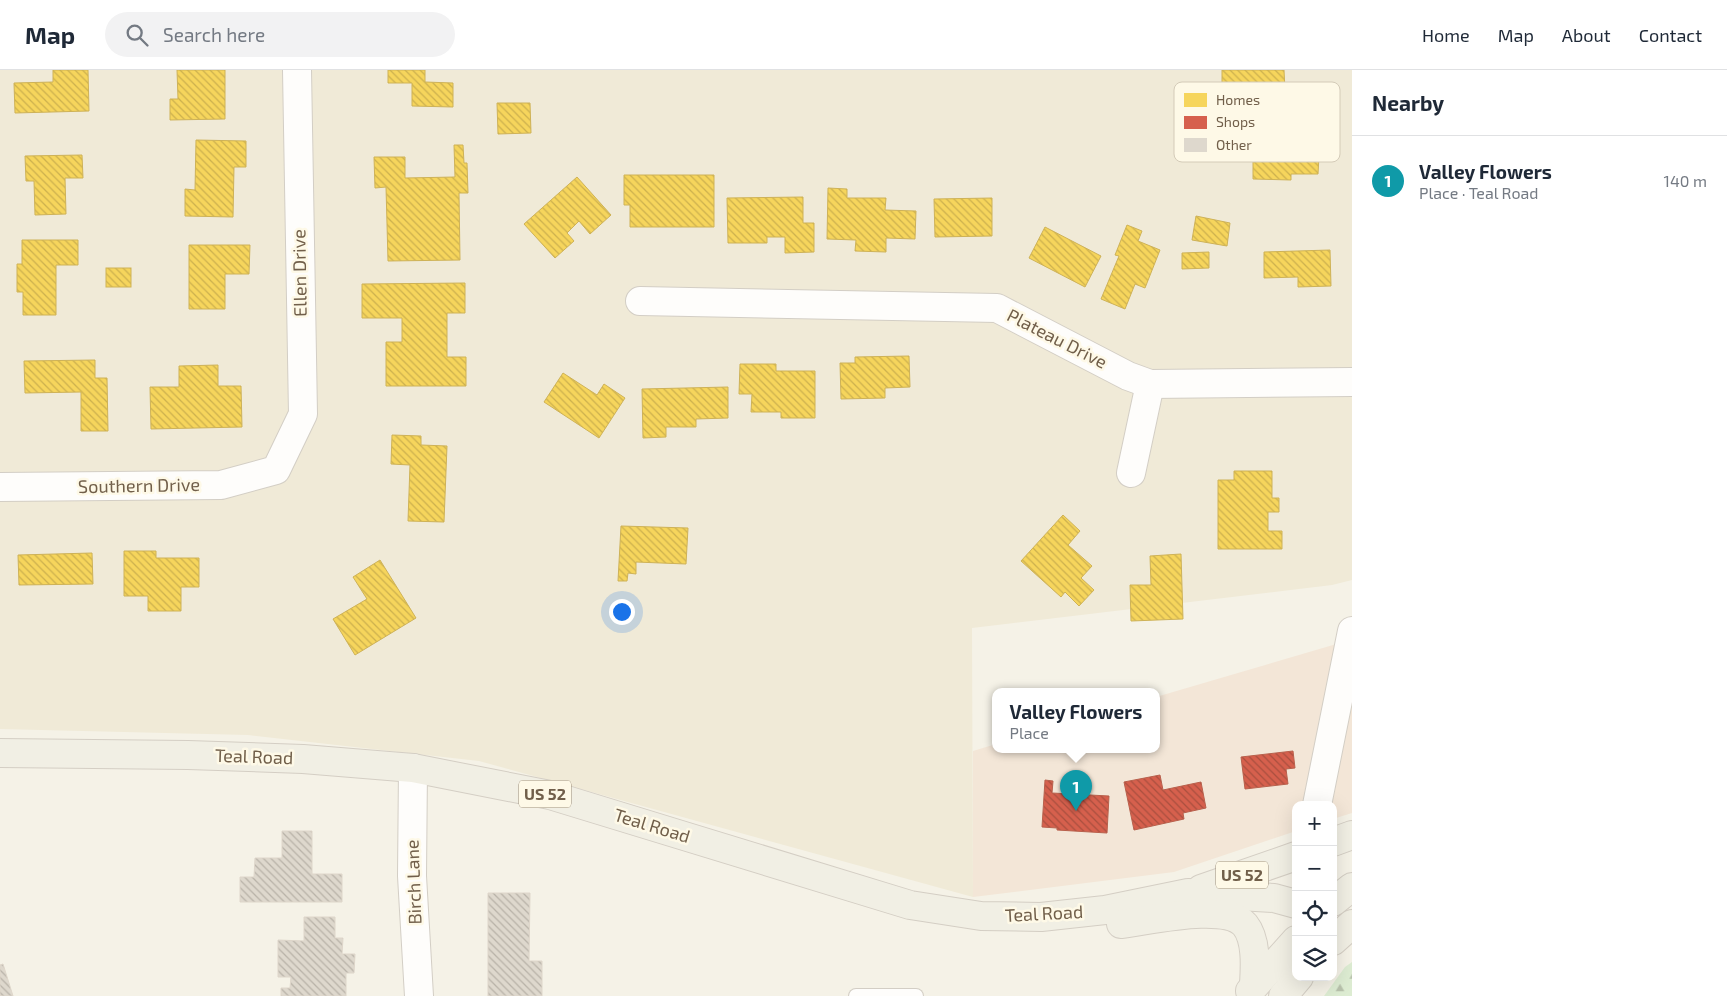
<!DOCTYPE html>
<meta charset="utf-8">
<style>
:root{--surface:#fff;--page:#f2f2f3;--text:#1f2937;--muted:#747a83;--line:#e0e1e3;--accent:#9f9281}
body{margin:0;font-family:"Exo 2",sans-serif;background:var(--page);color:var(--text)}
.controls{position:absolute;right:15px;bottom:15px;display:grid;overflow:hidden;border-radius:10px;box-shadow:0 5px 20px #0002}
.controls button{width:45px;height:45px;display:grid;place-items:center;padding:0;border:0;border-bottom:1px solid var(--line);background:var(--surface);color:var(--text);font:25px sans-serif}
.you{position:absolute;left:621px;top:541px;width:18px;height:18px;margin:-12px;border:4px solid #fff;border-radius:50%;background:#1a73e8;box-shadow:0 0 0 8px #1a73e833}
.badge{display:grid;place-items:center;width:32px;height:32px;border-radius:50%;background:var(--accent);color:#fff;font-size:16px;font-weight:700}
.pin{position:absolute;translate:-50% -41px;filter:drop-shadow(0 1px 2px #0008)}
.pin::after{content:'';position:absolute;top:26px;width:18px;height:15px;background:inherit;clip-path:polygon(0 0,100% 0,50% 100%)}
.popup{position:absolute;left:992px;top:618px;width:168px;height:65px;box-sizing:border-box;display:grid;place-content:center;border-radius:10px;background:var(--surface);filter:drop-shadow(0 1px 4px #0005);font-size:16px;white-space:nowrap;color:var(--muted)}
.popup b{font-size:19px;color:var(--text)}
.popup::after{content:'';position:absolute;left:50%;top:100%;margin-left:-10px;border:10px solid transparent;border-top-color:var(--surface)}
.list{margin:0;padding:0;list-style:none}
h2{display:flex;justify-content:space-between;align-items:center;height:65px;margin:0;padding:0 20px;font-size:21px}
h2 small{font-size:16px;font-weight:400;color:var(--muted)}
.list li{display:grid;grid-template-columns:32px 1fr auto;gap:15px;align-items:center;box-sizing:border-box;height:90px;padding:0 20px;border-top:1px solid var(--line)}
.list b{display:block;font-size:19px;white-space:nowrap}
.list p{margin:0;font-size:16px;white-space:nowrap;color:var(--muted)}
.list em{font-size:16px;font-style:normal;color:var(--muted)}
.icon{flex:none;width:28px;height:28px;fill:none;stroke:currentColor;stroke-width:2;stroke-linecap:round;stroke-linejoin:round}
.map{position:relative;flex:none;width:1352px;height:926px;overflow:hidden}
header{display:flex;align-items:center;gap:30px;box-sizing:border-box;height:70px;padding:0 25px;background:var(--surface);border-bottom:1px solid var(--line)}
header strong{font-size:24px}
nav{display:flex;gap:28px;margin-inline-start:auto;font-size:18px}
.search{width:350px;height:45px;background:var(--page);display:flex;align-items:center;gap:12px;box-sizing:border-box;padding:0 18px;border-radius:28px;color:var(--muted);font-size:19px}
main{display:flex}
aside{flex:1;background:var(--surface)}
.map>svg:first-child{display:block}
.residential{fill:#f0ead7}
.commercial{fill:#f3e6d7}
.forest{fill:url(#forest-firs)}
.homes{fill:url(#homes-back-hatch);stroke:#ceb257}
.shops{fill:url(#shops-back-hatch);stroke:#b8604c}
.building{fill:url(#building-back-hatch);stroke:#ded6ca}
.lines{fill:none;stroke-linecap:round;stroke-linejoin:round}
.service-casing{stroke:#d3cec5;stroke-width:16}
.minor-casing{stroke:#d3cec5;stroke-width:30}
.primary-casing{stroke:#d4cec4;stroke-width:30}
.service{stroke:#fefdfb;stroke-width:14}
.minor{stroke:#fefdfb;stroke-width:28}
.primary{stroke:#f1efe4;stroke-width:28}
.labels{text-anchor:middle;stroke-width:5;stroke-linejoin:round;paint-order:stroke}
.shield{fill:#fef9e7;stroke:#9b8d79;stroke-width:1}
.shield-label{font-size:16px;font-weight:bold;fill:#715f4a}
.street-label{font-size:18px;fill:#715f4a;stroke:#fef9e7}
.key{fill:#fef9e7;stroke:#d4cbb8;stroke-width:1}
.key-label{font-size:14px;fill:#715f4a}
</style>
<header>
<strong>Map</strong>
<div class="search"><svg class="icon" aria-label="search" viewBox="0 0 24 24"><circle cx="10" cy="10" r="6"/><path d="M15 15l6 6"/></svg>Search here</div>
<nav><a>Home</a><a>Map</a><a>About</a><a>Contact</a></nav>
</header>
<main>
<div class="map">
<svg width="1352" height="926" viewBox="0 0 1352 926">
<defs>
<pattern id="forest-firs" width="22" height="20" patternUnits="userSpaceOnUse" patternTransform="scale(1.25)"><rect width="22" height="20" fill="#ddecd2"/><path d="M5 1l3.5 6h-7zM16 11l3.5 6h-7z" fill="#b8c2ac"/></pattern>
<pattern id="homes-back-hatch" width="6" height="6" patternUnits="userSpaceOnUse" patternTransform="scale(1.25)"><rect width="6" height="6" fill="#f6d55c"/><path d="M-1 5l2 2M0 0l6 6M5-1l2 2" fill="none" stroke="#ccb04e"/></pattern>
<pattern id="shops-back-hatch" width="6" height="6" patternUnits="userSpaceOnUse" patternTransform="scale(1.25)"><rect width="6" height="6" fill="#d6604d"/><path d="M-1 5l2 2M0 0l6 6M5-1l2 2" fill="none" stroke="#a94f3f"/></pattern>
<pattern id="building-back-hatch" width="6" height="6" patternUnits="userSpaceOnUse" patternTransform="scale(1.25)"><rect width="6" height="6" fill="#ded8cd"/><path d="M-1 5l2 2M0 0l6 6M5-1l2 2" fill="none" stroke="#b8b2a8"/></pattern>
</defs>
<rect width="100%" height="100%" fill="#f5f2e7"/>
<polygon class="residential" points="0,0 1352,0 1352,510 1332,515 972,558 973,827 479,691 248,665 0,659"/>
<polygon class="commercial" points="1352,563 1352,743 1333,749 1333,735 1296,735 1296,761 1174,802 973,827 973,681 996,674 996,680 1156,680 1156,627 1350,570"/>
<polygon class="forest" points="1352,892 1352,926 1324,926 1345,897"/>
<g class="homes">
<polygon points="53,0 88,0 89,41 15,43 14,13 53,12"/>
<polygon points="177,0 225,0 225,49 170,50 170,29 178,29"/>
<polygon points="388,0 425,0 425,12 453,13 453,37 412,36 412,13 388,13"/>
<polygon points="1222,0 1284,0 1285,20 1222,20"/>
<polygon points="1260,32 1291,33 1291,61 1259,60"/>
<polygon points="497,33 530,33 531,63 498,64"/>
<polygon points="1260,62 1271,62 1271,79 1290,79 1290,85 1319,86 1318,104 1291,104 1291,110 1253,109 1253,81 1259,81"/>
<polygon points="196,70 246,71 246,97 234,97 233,147 185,146 185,119 195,120"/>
<polygon points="454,75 463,75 464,93 467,93 468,123 459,123 460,190 388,191 386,117 375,118 374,87 405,87 405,108 455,107"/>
<polygon points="82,85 83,108 65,108 66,144 35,145 34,111 26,111 25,86"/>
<polygon points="624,105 714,105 714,157 630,157 630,135 624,135"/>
<polygon points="577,107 611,145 590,164 579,151 567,163 574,171 555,188 524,154"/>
<polygon points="828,118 847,119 847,128 886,128 885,140 916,141 915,169 886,168 886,182 855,181 856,170 827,169"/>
<polygon points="803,127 803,153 814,153 814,182 785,183 785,167 767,167 767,173 728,173 727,128"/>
<polygon points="992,128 992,166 935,167 934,129"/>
<polygon points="1196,146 1230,153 1227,176 1192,170"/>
<polygon points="1127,155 1142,161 1138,171 1160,180 1145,218 1135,214 1125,239 1101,229 1119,186 1115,185"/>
<polygon points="1045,157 1101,186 1085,217 1029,188"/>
<polygon points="22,170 78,170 78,195 56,195 56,245 23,245 23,222 17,222 17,194 22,194"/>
<polygon points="189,175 250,175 249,204 225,204 225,239 189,239"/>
<polygon points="1330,180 1331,216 1298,217 1298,207 1264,208 1264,182"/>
<polygon points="1209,182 1209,198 1182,199 1182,183"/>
<rect x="106" y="198" width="25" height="19"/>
<polygon points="465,213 465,243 447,243 447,287 466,287 466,316 386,316 386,272 402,272 402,248 362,248 362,214"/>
<polygon points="909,286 910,317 885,318 885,328 841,329 840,293 855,293 855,287"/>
<polygon points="95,290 95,308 107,308 108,361 81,361 81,322 25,323 24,291"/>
<polygon points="740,294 776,294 776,301 815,301 815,348 781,348 781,342 751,342 752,324 739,324"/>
<polygon points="218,295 218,316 241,316 242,357 151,359 150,317 179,317 179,296"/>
<polygon points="563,303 597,325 604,314 625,328 599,368 544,332"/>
<polygon points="728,317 728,348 696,349 696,357 666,357 666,367 643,368 642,319"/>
<polygon points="392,365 421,366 421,375 447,376 444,452 408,451 410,395 391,394"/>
<polygon points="1234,401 1272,401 1272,428 1279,428 1279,442 1268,442 1268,461 1282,461 1282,479 1218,479 1218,410 1234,410"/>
<polygon points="1063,445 1080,461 1068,475 1092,496 1081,508 1094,520 1079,536 1065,522 1061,527 1021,491"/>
<polygon points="621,456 688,458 686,494 636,492 636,504 628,503 627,511 618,511"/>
<polygon points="124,481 156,481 156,488 199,488 199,517 181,517 181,541 148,541 148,526 124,526"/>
<polygon points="92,483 93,514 19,515 18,485"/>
<polygon points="1181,484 1183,549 1131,551 1130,515 1151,515 1150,486"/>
<polygon points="380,490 416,548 355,585 333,549 367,529 353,507"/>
</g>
<g class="shops">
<polygon points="1293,681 1295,698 1286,699 1288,714 1245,719 1241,687"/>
<polygon points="1160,705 1163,720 1201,712 1206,738 1183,743 1184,749 1134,760 1124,712"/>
<polygon points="1045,710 1053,711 1052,723 1109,726 1107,763 1057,760 1057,758 1042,757"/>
</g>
<g class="building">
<polygon points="282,761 312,761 312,804 342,804 342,832 240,832 240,807 254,807 255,788 282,788"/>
<polygon points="488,823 530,823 529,891 542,891 542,926 488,926"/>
<polygon points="304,847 335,847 335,868 343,868 342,884 355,884 354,903 346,903 346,926 281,926 281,918 290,918 291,907 278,907 278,870 304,871"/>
<polygon points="3,894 13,926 0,926 0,895"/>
</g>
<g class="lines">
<g class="service-casing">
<polyline id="service" points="856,926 916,926"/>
</g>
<g class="minor-casing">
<g id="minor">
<polyline points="640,231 997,238 1128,306 1150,314 1352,312"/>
<polyline points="1131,403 1150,314"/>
<polyline points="0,417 221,415 276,400 303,344 297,0"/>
<polyline points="413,698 412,806 419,926"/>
<polyline points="1317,735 1352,561"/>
</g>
</g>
<g class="primary-casing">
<g id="primary">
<polyline points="0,683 188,685 303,689 413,698 550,725 910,835 981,846 1041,847 1105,840 1188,823 1274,828 1296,834"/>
<polyline points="1333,772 1352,765"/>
<polyline points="1201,819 1296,786"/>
<polyline points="1333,832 1352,817"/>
<path d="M1121,854C1149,851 1225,832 1245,855C1257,870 1255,897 1254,915"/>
<polyline points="1333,871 1352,854"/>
<polyline points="1250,921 1296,870"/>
<polyline points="1283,926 1299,907"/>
</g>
</g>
<use href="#service" class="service"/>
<use href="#minor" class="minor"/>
<use href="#primary" class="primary"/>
</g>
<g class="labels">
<g class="shield">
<rect x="519" y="710.5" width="52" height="27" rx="4"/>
<rect x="1216" y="791.5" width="52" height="27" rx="4"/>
</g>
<g class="shield-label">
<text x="545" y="730">US 52</text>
<text x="1242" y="811">US 52</text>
</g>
<g class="street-label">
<text transform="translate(300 203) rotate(-91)" y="6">Ellen Drive</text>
<text transform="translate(1057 269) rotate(27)" y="6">Plateau Drive</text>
<text transform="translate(139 416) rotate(-1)" y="6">Southern Drive</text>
<text transform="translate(254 687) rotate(2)" y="6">Teal Road</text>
<text transform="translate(652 756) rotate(17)" y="6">Teal Road</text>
<text transform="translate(414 812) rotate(-92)" y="6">Birch Lane</text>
<text transform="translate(1044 844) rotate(-3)" y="6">Teal Road</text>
</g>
</g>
<rect x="1174" y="12" width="166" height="80" rx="8" class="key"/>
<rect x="1184" y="23" width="23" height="14" fill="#f6d55c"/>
<rect x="1184" y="46" width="23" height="13" fill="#d6604d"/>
<rect x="1184" y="68" width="23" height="14" fill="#ded8cd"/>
<g class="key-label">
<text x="1216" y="35">Homes</text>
<text x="1216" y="57">Shops</text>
<text x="1216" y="80">Other</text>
</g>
</svg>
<div class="controls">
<button>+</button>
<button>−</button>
<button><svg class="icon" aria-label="locate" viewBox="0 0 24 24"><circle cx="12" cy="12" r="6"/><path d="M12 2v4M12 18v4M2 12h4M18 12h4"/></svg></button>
<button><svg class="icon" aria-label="layers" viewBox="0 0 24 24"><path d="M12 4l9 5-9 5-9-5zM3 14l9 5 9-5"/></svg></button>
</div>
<div class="you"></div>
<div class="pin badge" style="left:1076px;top:741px;background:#0f9aa8">1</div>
<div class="popup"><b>Valley Flowers</b>Place</div>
</div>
<aside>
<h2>Nearby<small></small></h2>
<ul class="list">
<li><span class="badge" style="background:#0f9aa8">1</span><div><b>Valley Flowers</b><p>Place · Teal Road</p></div><em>140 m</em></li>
</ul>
</aside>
</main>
